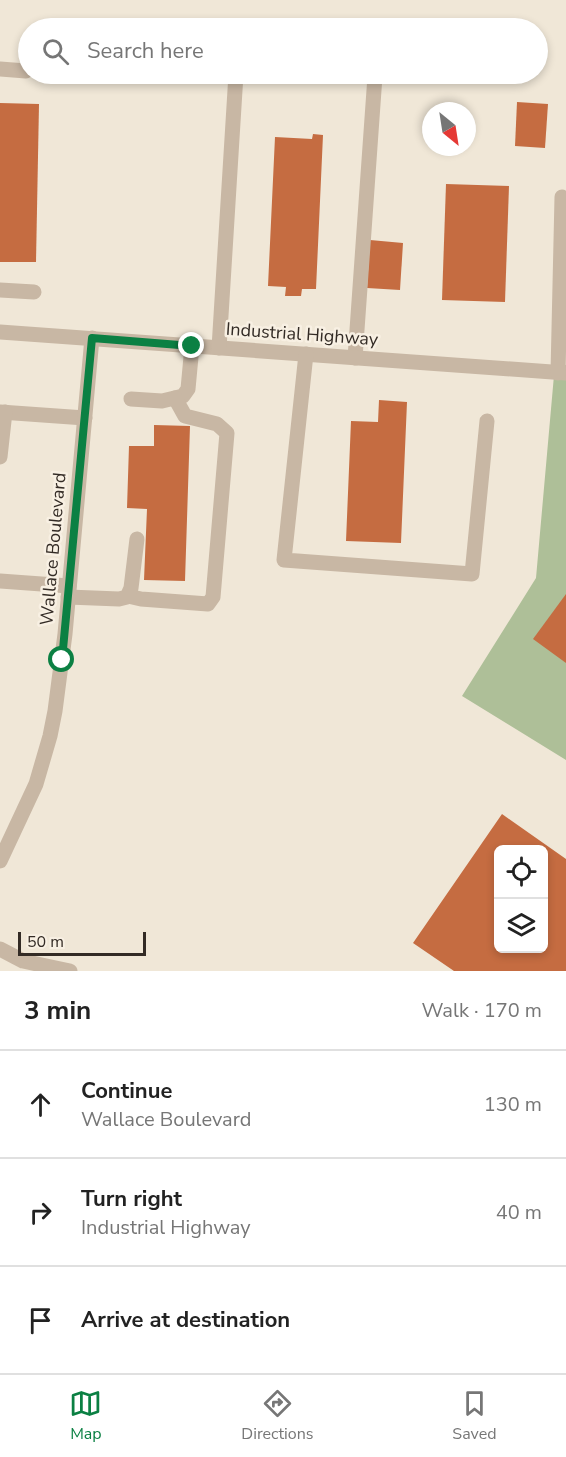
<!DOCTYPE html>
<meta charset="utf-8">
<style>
:root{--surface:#fff;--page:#f2f2f2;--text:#222;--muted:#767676;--line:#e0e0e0;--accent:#0b8043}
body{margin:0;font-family:"Nunito Sans",sans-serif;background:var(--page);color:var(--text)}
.controls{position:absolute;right:18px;bottom:18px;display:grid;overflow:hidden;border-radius:9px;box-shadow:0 3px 9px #0003}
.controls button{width:54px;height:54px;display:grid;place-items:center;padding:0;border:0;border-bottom:2px solid var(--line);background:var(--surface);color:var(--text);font:30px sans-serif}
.compass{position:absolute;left:422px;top:102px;width:54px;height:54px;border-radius:50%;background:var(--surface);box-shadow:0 3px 9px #0003;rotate:150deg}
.scale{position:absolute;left:18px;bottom:15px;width:128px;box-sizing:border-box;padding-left:6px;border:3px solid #332b25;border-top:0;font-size:16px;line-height:21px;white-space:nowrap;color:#332b25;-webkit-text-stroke:4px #f8f0e3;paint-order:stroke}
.stop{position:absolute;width:18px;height:18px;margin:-14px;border:4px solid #0b8043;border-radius:50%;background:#fff}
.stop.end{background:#0b8043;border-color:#fff;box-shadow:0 2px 6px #0008}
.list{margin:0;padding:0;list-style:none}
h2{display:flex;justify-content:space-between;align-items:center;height:78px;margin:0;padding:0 24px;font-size:26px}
h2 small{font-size:20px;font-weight:400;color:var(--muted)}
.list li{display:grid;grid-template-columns:39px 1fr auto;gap:18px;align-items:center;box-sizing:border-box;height:108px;padding:0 24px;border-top:2px solid var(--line)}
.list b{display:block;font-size:22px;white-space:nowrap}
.list p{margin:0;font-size:20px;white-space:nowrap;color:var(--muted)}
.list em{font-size:20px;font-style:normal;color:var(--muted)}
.icon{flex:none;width:33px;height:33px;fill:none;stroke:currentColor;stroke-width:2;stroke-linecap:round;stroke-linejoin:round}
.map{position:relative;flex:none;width:566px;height:971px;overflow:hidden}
.search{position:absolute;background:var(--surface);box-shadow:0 3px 9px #0003;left:18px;right:18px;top:18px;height:66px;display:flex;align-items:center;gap:15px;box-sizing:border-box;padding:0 21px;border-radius:33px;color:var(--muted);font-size:22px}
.sheet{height:402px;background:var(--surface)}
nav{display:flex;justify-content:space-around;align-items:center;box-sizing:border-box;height:84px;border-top:2px solid var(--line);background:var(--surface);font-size:16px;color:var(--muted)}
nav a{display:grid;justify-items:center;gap:3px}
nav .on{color:var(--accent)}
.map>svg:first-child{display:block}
.green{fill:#aebf98}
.building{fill:#c56c41;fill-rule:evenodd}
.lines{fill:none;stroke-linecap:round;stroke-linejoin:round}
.minor{stroke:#c8b7a4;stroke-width:15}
.route{stroke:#0b8043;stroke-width:8}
.labels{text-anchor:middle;stroke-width:5;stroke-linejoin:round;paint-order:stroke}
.street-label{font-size:18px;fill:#332b25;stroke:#f8f0e3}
</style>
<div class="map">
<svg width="566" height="971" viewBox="0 0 566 971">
<rect width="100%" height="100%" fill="#f0e7d7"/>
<polygon class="green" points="555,364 566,365 566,760 462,696 536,578"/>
<g class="building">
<polygon points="517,102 548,104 545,148 515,146"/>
<polygon points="0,103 39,104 36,262 0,262"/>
<polygon points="313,134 323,135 316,289 302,289 301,296 285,296 286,287 268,286 275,137 312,139"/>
<polygon points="446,184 509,186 505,302 442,300"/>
<polygon points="370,240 403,243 400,290 367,288"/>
<polygon points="379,400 407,402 401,543 346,541 351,421 378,422"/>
<polygon points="154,425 190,426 185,581 144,580 147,509 127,508 129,446 154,446"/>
<polygon points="566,594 566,663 533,639"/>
<path d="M502,814L566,859V971H454L413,943ZM498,850H544V948H498Z"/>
</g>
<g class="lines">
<g class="minor">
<polyline points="0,69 26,71"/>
<polyline points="339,74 375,76 355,358"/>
<polyline points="0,290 34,292"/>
<polyline points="0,332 566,373"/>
<polyline points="219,348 236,74"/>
<polyline points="306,354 284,560 472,574 487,421"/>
<polyline points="558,373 562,197"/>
<polyline points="131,399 162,401 183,396 188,389 192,346"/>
<polyline points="0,412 85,418"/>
<polyline points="0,457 5,412"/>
<polyline points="0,581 69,586"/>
<polyline points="128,596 141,599 208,604 213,597 227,433 217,424 185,416 175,398"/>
<polyline points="68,597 119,599 127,597 131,588 137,539"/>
<polyline points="0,861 36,784 50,736 55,711 65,634 92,338"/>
<polyline points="0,949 23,961 70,971"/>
</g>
</g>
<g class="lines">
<polyline class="route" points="62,660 92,338 192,346"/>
</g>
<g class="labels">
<g class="street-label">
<text transform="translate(302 334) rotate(4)" y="6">Industrial Highway</text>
<text transform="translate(53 549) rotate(-85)" y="6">Wallace Boulevard</text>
</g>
</g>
</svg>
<div class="controls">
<button><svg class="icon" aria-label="locate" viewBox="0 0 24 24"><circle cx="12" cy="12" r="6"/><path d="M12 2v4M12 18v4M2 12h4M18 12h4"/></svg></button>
<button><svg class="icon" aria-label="layers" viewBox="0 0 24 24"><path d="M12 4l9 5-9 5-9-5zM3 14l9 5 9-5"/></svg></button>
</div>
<svg class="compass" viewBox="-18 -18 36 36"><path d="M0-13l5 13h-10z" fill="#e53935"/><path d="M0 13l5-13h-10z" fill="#767676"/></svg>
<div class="scale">50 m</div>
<div class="stop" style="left:62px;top:660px"></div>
<div class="stop end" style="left:192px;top:346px"></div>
<div class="search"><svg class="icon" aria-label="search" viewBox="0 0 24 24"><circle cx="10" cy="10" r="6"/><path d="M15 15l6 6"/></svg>Search here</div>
</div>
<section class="sheet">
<h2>3 min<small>Walk · 170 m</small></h2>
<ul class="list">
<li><svg class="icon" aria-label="ahead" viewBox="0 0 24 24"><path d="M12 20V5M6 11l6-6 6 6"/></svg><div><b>Continue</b><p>Wallace Boulevard</p></div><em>130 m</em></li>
<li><svg class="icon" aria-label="right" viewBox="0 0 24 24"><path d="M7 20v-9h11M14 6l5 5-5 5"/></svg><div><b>Turn right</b><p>Industrial Highway</p></div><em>40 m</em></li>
<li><svg class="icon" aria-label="arrive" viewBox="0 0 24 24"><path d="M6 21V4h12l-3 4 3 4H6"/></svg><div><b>Arrive at destination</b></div></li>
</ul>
</section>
<nav>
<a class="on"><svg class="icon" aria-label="map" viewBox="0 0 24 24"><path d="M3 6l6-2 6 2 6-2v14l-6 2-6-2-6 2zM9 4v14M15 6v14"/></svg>Map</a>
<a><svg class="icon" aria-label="directions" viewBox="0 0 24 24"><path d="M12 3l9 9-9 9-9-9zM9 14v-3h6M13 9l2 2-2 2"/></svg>Directions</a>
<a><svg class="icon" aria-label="saved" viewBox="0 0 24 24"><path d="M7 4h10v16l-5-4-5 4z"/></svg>Saved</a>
</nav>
